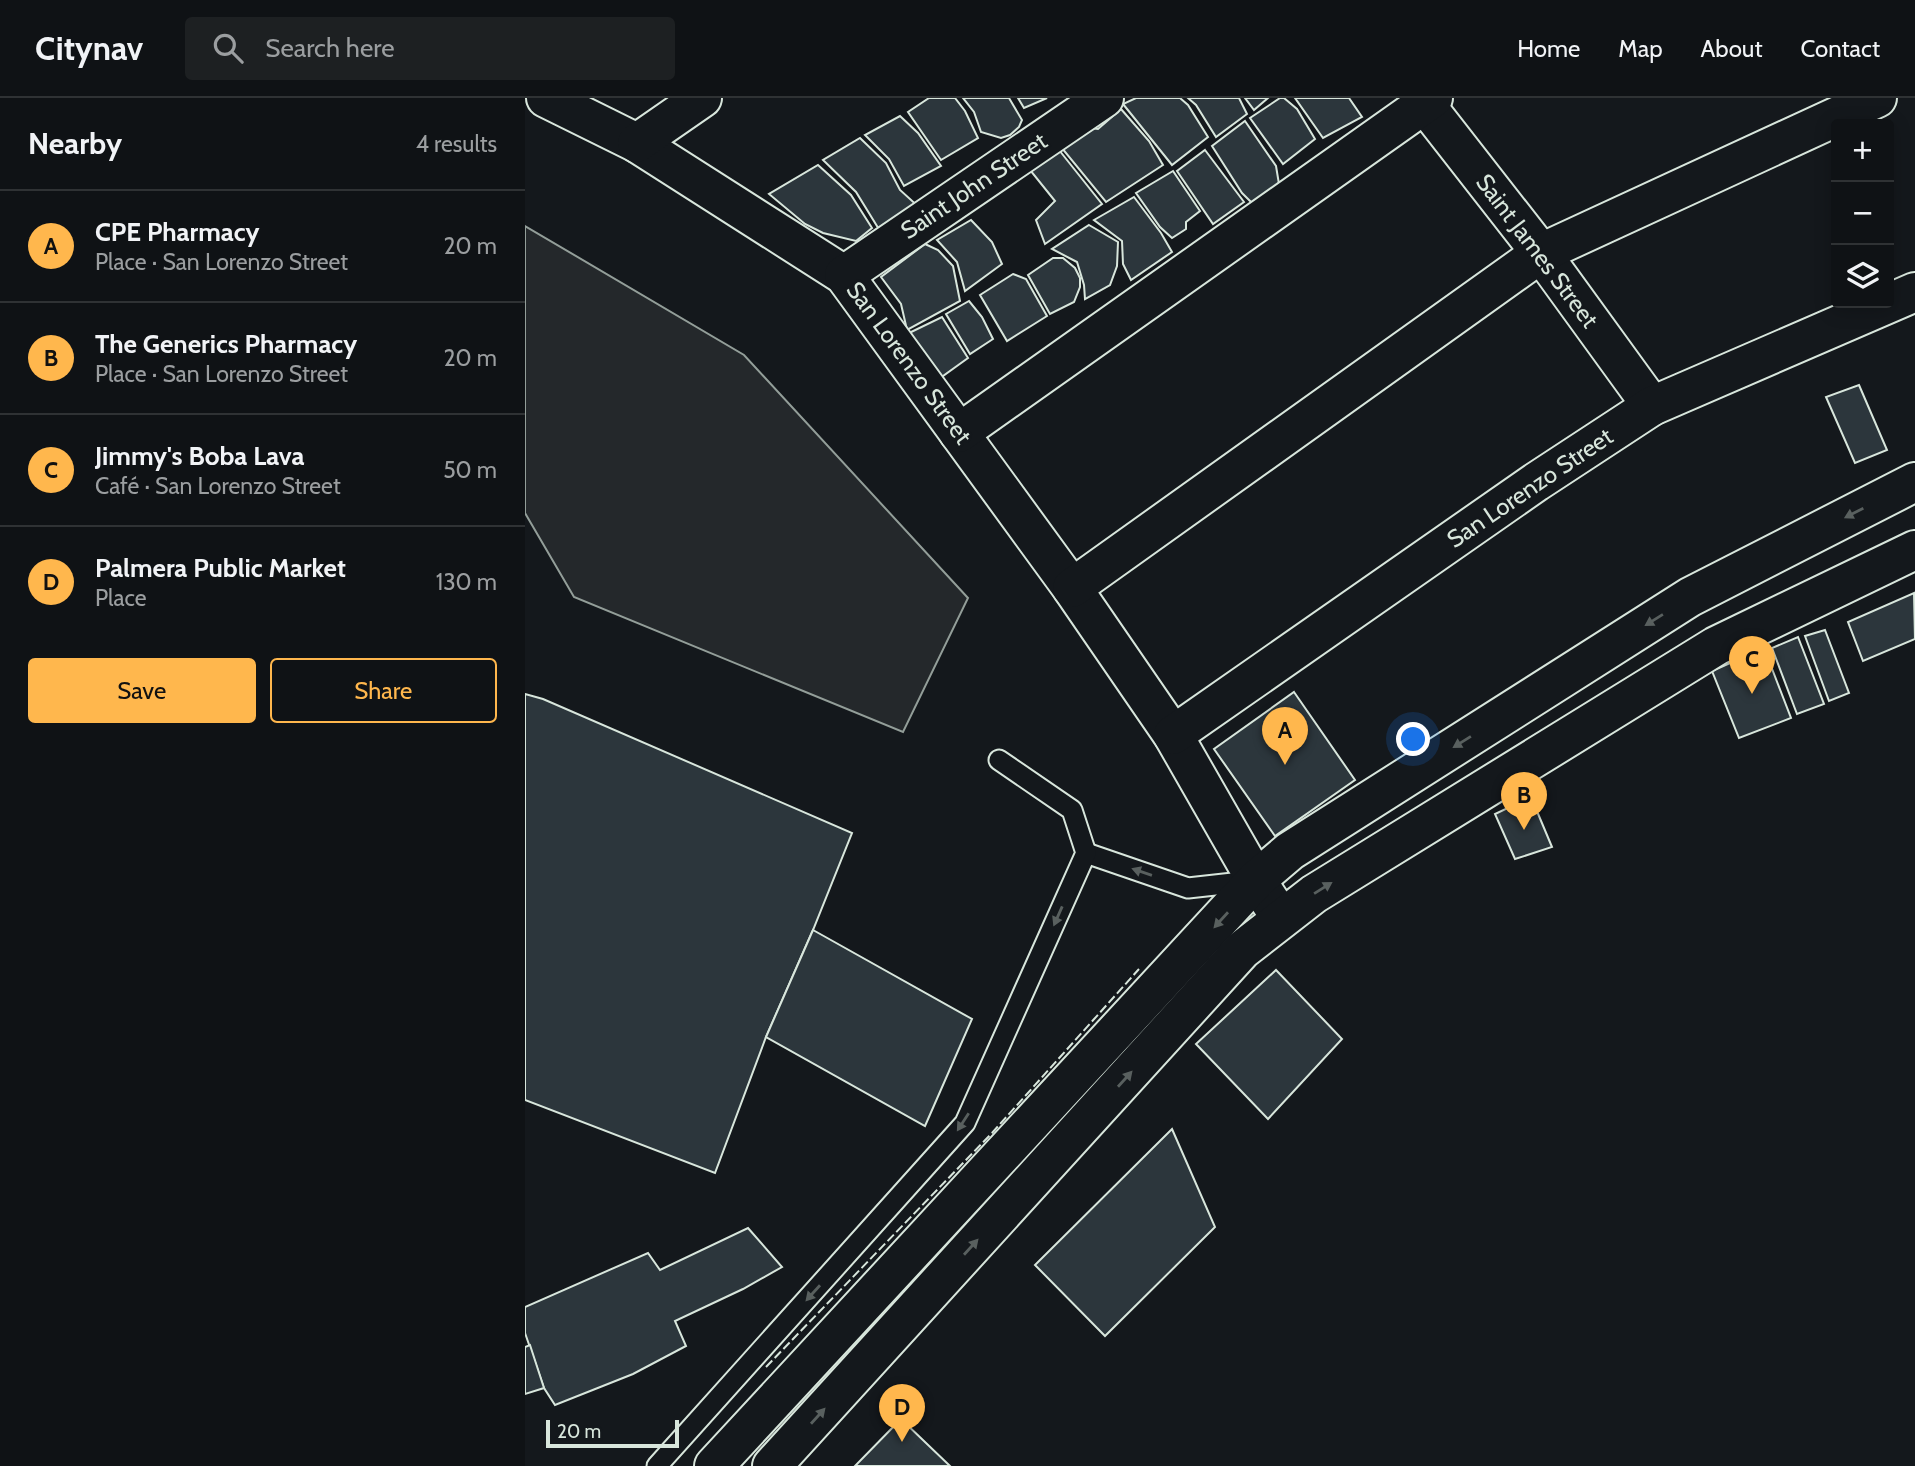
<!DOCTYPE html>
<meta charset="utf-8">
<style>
:root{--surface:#0f1215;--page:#1d2022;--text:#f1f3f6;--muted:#9b9ea0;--line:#2f3234;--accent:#ffb74d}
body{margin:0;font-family:Cabin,sans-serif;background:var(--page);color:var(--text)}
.controls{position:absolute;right:21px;top:21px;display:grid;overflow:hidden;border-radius:7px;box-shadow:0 4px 18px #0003}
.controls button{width:63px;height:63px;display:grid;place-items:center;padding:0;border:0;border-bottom:2px solid var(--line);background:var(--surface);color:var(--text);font:35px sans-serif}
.scale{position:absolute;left:21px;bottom:18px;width:133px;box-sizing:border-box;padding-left:7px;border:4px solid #d8e6dc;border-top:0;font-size:19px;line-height:24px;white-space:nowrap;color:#d8e6dc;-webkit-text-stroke:5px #14181c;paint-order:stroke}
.you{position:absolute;left:889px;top:642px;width:24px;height:24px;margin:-18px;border:5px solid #fff;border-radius:50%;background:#1a73e8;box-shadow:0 0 0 10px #1a73e833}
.badge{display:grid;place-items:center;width:46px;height:46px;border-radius:50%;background:var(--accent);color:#111;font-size:23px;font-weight:700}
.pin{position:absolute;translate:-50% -58px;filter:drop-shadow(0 2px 4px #0008)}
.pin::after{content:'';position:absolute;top:37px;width:24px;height:21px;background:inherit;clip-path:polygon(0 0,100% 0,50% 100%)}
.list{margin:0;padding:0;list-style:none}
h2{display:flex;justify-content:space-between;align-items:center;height:91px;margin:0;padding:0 28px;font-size:30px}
h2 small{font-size:23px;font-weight:400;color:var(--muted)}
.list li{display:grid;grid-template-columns:46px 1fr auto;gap:21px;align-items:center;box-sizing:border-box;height:112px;padding:0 28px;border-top:2px solid var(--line)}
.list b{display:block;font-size:26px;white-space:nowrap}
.list p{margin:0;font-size:23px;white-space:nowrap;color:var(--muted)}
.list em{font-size:23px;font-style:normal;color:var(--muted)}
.actions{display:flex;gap:14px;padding:21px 28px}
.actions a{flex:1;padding:16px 0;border:2px solid var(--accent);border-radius:7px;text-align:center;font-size:24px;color:var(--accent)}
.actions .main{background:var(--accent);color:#111}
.icon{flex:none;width:38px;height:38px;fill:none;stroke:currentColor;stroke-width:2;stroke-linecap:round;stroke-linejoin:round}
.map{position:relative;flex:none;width:1390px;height:1368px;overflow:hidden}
header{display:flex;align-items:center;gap:42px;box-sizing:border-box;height:98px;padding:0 35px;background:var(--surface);border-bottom:2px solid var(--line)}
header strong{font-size:33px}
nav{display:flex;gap:38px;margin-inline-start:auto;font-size:24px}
.search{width:490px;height:63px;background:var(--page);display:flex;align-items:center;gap:18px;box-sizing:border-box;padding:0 24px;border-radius:7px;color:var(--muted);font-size:26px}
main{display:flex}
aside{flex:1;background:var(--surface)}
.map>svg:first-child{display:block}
.parking{fill:#24282b;stroke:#939e99;stroke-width:2}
.building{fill:#2c363c;stroke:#d8e6dc;stroke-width:2}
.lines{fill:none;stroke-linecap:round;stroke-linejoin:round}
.lane-casing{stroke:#d8e6dc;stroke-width:23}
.street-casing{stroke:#d8e6dc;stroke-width:42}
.secondary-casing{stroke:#d8e6dc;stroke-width:42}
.lane{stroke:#14181c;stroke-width:19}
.street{stroke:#14181c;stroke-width:38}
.secondary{stroke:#14181c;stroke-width:38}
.fence{stroke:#d8e6dc;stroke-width:2;stroke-dasharray:9 3.5;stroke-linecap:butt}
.oneway{fill:#59605f}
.labels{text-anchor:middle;stroke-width:5;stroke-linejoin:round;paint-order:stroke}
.street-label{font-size:24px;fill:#d8e6dc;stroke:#14181c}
</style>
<header>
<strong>Citynav</strong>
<div class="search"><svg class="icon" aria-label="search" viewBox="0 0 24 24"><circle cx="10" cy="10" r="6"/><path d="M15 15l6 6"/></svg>Search here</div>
<nav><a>Home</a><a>Map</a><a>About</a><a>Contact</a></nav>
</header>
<main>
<aside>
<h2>Nearby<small>4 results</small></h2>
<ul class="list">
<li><span class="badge">A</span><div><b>CPE Pharmacy</b><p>Place · San Lorenzo Street</p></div><em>20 m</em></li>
<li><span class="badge">B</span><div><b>The Generics Pharmacy</b><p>Place · San Lorenzo Street</p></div><em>20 m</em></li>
<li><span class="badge">C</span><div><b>Jimmy's Boba Lava</b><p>Café · San Lorenzo Street</p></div><em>50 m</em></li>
<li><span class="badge">D</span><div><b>Palmera Public Market</b><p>Place</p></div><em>130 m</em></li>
</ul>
<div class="actions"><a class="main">Save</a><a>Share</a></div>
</aside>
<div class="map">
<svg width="1390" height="1368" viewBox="0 0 1390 1368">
<rect width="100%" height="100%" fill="#14181c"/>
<polygon class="parking" points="0,128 219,257 443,500 378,634 49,499 0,415"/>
<g class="building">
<polygon points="404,0 430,0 440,13 453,40 416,62 383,14"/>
<polygon points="438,0 484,0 497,22 494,29 485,37 476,40 456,34 449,14"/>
<polygon points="493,0 522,0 499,10"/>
<polygon points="611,0 655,0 663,7 683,39 647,67 598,6"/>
<polygon points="663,0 714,0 722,16 691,39 671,7"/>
<polygon points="720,0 743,0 729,12"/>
<polygon points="755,0 759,0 772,11 790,41 758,66 725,20"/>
<polygon points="770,0 824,0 837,19 798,40"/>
<polygon points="596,11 624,43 638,67 581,104 536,49 565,30 573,31"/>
<polygon points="375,18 393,35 416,68 379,88 364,61 340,37"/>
<polygon points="720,23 751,68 754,86 727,105 717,95 687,48"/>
<polygon points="335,40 361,65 375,92 396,111 355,133 331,94 298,62"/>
<polygon points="534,52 577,106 520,146 511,122 530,103 505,72"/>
<polygon points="680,52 719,104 688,126 652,73"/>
<polygon points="293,67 326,97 347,130 331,143 298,135 280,126 244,96"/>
<polygon points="648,73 675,113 661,124 661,131 647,140 635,129 611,95"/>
<polygon points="609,99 636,135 647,154 606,182 598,166 597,143 569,122"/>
<polygon points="446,122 467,144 477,166 440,193 432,164 412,142"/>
<polygon points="564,127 593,144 592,168 585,187 560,201 559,187 552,164 527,151"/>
<polygon points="400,146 413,152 428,168 435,203 382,232 376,206 356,179"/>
<polygon points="528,160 538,160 550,170 555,180 555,189 549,204 525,216 503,177"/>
<polygon points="488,176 501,181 522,218 482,243 455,197"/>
<polygon points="444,203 457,219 468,241 445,256 421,216"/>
<polygon points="417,219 443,260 411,283 382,236"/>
<polygon points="1334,287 1362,352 1330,365 1301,299"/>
<polygon points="1389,495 1390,541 1338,563 1323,524"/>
<polygon points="1300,532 1324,595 1304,603 1280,538"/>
<polygon points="1273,539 1299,606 1272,616 1247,550"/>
<polygon points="1239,550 1266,620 1214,640 1187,573"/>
<polygon points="769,594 830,682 750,738 689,651"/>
<polygon points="0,596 18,601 327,735 288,832 241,939 190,1075 0,1002"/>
<polygon points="1006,699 1027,749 990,761 970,716"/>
<polygon points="288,832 447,921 400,1028 241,939"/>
<polygon points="751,872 817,941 743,1021 671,946"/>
<polygon points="647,1031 690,1129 580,1238 510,1167"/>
<polygon points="223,1130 257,1169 218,1191 150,1223 161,1248 108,1276 30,1307 19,1290 0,1235 0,1209 123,1155 135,1172"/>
<polygon points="5,1247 19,1290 0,1296 0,1249"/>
<polygon points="376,1321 425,1368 330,1368"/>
</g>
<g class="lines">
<g class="lane-casing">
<g id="lane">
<polyline points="561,755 663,790 726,783"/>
<polyline points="132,1368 440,1025 561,755 547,712 474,662"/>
</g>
</g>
<g class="street-casing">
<g id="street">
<polyline points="21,0 112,45 319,177 547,490 648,637 731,782 756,820"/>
<polyline points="895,0 1016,155 1127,308"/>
<polyline points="112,45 177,0"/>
<polyline points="319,177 579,0"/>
<polyline points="434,335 908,0"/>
<polyline points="547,490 1016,155 1352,0"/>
<polyline points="648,637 1011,384 1127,308 1390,194"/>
</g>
</g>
<g class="secondary-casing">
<g id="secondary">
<polyline points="189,1368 731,782 765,753 1165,499 1390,384"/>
<polyline points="247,1368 717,852 789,796 1191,548 1390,452"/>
</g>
</g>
<use href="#lane" class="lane"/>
<use href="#street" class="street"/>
<use href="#secondary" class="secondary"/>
<polyline class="fence" points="241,1269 467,1035 614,871"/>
</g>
<defs><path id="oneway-solid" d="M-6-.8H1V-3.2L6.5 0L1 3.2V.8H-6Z" transform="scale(1.75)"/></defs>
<g class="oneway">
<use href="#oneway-solid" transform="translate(1329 415) rotate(153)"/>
<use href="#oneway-solid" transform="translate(1129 522) rotate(148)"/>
<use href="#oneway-solid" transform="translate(937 644) rotate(148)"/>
<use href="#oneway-solid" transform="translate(617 774) rotate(-161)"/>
<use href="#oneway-solid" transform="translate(798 790) rotate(-32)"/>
<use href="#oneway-solid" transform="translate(533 818) rotate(114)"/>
<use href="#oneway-solid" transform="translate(696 822) rotate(132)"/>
<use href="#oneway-solid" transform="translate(600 981) rotate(-48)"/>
<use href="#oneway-solid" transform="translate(438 1024) rotate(123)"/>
<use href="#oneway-solid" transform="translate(446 1149) rotate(-48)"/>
<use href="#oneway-solid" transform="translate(288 1195) rotate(132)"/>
<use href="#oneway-solid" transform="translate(293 1318) rotate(-48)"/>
</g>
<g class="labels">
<g class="street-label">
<text transform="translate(449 88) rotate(-34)" y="8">Saint John Street</text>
<text transform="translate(1012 153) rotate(53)" y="8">Saint James Street</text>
<text transform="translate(384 265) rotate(54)" y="8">San Lorenzo Street</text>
<text transform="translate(1005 390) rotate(-34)" y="8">San Lorenzo Street</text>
</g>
</g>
</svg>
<div class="controls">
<button>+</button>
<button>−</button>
<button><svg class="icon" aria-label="layers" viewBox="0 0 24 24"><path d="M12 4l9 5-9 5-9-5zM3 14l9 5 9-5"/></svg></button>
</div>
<div class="scale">20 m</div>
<div class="you"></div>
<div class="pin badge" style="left:760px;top:667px">A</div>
<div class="pin badge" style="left:999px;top:732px">B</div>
<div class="pin badge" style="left:1227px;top:596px">C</div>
<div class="pin badge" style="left:377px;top:1344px">D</div>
</div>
</main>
